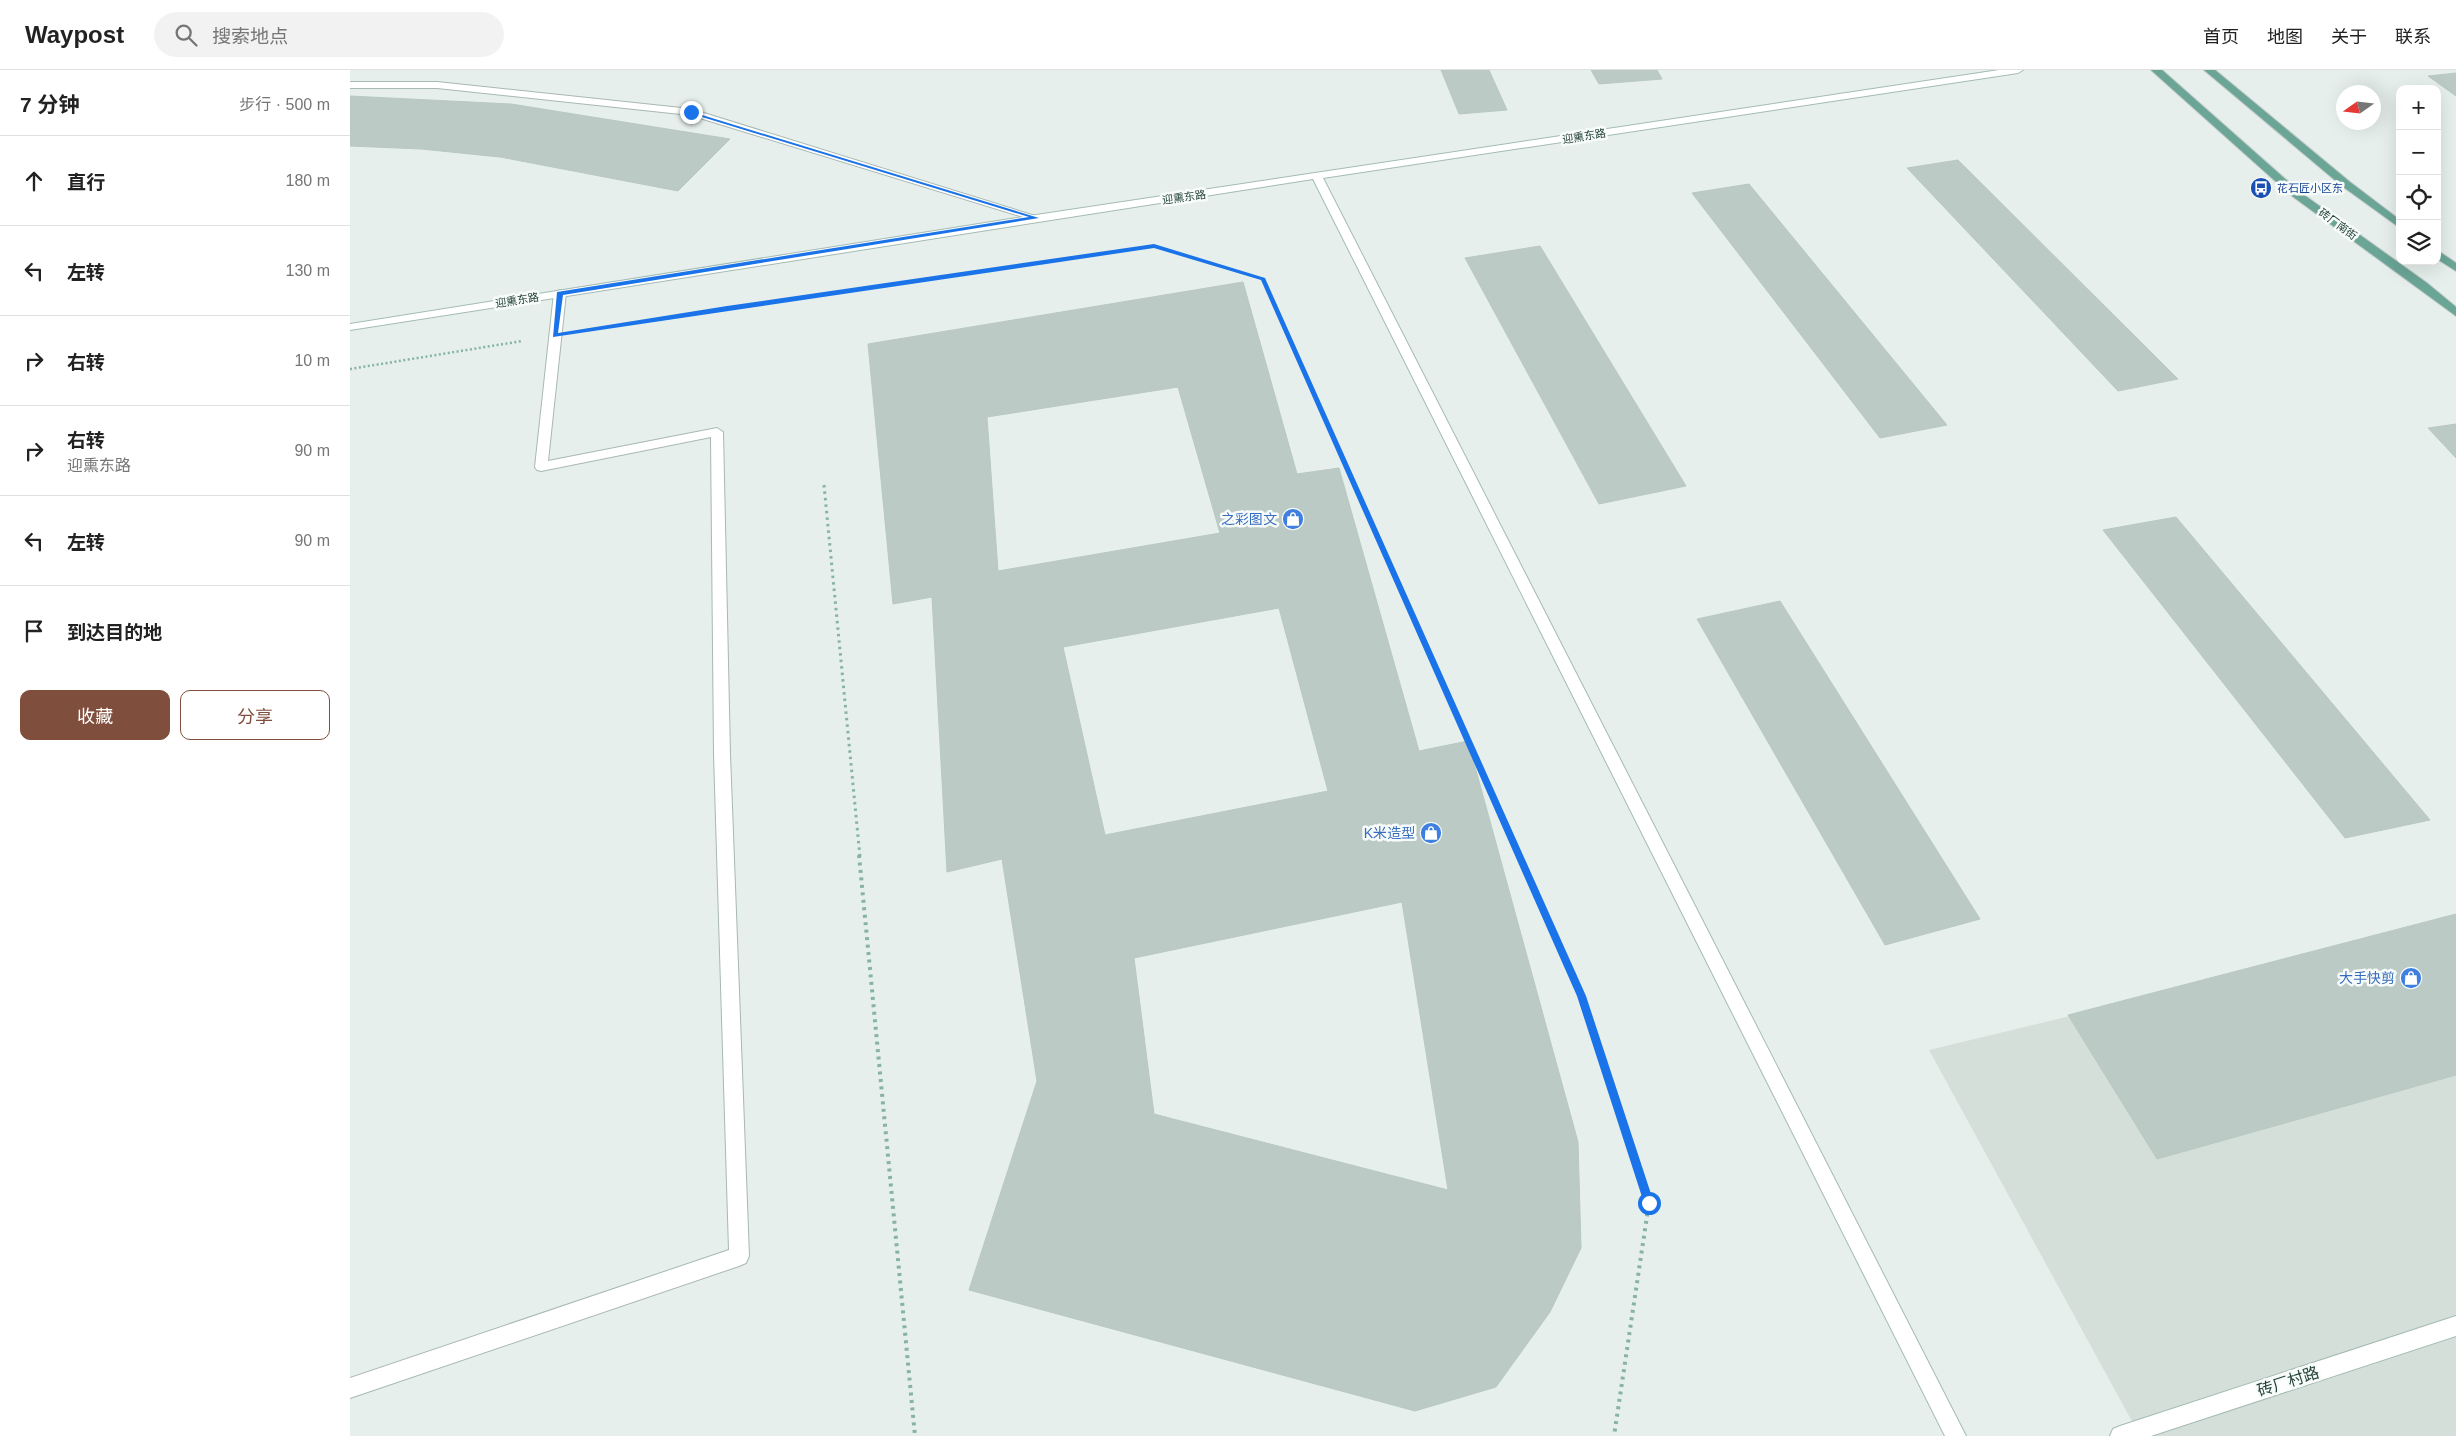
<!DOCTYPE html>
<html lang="zh">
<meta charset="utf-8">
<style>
:root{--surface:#fff;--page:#f2f2f2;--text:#222;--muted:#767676;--line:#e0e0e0;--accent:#804e3d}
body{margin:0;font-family:Arial,"Noto Sans SC",sans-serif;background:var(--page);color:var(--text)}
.controls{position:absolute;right:15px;top:15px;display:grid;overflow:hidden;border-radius:10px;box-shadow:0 5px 20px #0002}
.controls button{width:45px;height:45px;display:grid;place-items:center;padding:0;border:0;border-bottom:1px solid var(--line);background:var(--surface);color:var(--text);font:25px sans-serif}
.compass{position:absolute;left:1986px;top:15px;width:45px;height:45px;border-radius:50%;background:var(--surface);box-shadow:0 5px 20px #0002;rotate:256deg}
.stop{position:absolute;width:15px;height:15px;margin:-11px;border:4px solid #1a73e8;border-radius:50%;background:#fff}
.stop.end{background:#1a73e8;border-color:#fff;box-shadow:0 1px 5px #0008}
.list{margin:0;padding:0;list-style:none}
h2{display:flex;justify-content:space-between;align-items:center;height:65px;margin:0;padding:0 20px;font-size:21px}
h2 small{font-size:16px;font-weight:400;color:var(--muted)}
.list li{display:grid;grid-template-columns:32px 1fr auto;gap:15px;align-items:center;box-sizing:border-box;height:90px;padding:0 20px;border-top:1px solid var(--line)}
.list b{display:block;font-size:19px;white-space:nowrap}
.list p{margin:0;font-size:16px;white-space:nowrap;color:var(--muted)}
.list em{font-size:16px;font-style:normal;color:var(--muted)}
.actions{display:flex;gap:10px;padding:15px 20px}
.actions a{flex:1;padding:11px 0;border:1px solid var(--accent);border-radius:10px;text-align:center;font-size:18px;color:var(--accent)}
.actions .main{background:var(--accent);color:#fff}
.icon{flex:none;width:28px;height:28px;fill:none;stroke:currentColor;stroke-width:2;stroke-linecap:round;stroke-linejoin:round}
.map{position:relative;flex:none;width:2106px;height:1366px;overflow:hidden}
header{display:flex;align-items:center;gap:30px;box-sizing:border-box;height:70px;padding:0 25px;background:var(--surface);border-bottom:1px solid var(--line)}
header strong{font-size:24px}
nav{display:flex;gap:28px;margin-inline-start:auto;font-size:18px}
.search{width:350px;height:45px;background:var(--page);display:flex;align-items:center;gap:12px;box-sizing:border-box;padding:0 18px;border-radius:28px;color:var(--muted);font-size:19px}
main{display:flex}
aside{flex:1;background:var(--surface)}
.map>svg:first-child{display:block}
.built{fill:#d4dfda}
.building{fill:#bbcac4;stroke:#b8c9c2;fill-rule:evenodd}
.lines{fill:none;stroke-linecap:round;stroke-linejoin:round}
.lane-casing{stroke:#a8b8b2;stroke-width:2}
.secondary-casing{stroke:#a4bbb3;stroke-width:2}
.primary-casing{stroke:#c2cac8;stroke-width:2}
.path-far2{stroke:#86b3a5;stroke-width:2.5;stroke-dasharray:2 2.5;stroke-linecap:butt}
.path-far1{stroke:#86b3a5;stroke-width:3;stroke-dasharray:2.5 4;stroke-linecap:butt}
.path{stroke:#86b3a5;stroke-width:4;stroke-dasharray:3 4.5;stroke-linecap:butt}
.lane{fill:#fff;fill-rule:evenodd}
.secondary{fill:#fff;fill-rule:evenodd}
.primary{fill:#6aa596;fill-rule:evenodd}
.route{fill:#1a73e8}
.labels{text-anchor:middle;stroke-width:5;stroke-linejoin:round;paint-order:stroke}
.far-street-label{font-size:11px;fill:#24423a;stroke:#f7fbf9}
.far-transit-label{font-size:11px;fill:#164399;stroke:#f7fbf9;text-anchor:start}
.shop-label{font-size:14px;fill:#366cbe;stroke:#f7fbf9;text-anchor:end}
.near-street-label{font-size:16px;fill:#24423a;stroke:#f7fbf9}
</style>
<header>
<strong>Waypost</strong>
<div class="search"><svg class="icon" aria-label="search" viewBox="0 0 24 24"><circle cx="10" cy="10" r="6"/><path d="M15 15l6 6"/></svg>搜索地点</div>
<nav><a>首页</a><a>地图</a><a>关于</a><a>联系</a></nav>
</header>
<main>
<aside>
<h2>7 分钟<small>步行 · 500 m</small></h2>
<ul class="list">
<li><svg class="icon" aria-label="ahead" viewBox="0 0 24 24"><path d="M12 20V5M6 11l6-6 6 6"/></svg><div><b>直行</b></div><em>180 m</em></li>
<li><svg class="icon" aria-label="left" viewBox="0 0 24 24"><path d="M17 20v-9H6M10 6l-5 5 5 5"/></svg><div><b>左转</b></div><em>130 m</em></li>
<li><svg class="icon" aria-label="right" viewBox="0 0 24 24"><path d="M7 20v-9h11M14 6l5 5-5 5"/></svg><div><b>右转</b></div><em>10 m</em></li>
<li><svg class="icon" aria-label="right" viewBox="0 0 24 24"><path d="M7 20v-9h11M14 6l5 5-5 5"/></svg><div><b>右转</b><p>迎熏东路</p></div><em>90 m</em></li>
<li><svg class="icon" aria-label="left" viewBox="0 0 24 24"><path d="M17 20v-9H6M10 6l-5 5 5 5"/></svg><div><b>左转</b></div><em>90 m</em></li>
<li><svg class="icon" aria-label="arrive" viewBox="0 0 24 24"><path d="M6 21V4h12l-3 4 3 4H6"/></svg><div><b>到达目的地</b></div></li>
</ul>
<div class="actions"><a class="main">收藏</a><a>分享</a></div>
</aside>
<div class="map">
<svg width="2106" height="1366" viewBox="0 0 2106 1366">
<rect width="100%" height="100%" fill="#e6efeb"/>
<polygon class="built" points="2106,853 2106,1366 1790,1366 1579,980"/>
<g class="building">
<polygon points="1091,0 1139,0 1157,40 1109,44"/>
<polygon points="1241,0 1307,0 1312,9 1249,14"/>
<polygon points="2106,3 2106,26 2078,6"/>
<polygon points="0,26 161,34 380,69 328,121 150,87 71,79 0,76"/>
<polygon points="1608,90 1828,309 1768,321 1557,98"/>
<polygon points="1399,114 1597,355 1530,368 1342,123"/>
<polygon points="1190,176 1336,416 1249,434 1115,188"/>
<path d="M893,212L947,404L989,398L1069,681L1118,671L1228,1072L1231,1178L1200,1242L1146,1317L1065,1341L619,1220L687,1011L652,789L597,802L582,527L543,534L518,274ZM828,317L870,463L648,501L637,347ZM929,538L978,721L755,765L713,577ZM1052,832L1098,1120L804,1044L784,888Z"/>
<polygon points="2106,354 2106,388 2078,358"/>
<polygon points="1826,447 2080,750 1995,768 1753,460"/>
<polygon points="1430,531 1630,849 1535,875 1347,549"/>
<polygon points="2106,844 2106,1005 1807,1089 1718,945"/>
</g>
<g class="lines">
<g class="lane-casing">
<g id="lane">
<polygon points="0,12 87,12 341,39 692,148 687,151 683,150 340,45 87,18 0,18"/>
<polygon points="210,220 216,223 198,391 367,358 373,362 380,684 399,1186 396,1193 389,1196 0,1328 0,1308 379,1180 364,684 361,367 191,401 187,400 185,397 204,223"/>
</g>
</g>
<g class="secondary-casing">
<g id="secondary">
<polygon points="1649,0 1673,0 1668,3 973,108 1616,1366 1595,1366 963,109 0,260 0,254 660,149"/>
<polygon points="2106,1246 2106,1266 1801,1366 1760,1366 1763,1359 1770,1356"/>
</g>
</g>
<g class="primary-casing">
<g id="primary">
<polygon points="1801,0 1812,0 1950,122 2077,213 2106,237 2106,246 1942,126"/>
<polygon points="1854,0 1865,0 2000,112 2050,150 2050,158 1992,116"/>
<polygon points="2087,180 2106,193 2106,201 2087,189"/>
</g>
</g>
<g class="path-far2">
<polyline points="238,260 804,176 913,209 972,342"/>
<polyline points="0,299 172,271"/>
</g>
<g class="path-far1">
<polyline points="971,340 1169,787"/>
<polyline points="474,415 510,787"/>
</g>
<g class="path">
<polyline points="509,785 565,1366"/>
<polyline points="1169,785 1231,925 1299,1133 1264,1366"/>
</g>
<use href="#lane" class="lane"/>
<use href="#secondary" class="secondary"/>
<use href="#primary" class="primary"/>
</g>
<polygon class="route" points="339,41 689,148 213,225 208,263 377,236 804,174 915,208 1236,926 1304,1133 1303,1137 1299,1138 1294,1133 1227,926 911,210 804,178 203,267 207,222 679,147 339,43"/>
<defs>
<g id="bus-disc" transform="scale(1.125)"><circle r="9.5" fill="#1a4fb4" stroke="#f7fbf9"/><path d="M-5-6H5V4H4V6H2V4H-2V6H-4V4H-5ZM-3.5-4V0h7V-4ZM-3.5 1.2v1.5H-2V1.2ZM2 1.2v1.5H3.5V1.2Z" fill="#fff"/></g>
<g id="shop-disc" transform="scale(1.125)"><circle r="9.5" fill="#3f7fe0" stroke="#f7fbf9"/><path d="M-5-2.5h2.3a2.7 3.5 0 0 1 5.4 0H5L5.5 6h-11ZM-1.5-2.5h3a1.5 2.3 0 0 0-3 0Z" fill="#fff"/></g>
</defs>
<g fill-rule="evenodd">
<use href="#bus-disc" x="1911" y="118"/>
<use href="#shop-disc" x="943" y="449"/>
<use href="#shop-disc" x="1081" y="763"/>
<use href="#shop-disc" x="2061" y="908"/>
</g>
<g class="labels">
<g class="far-street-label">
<text transform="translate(1234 66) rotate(-9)" y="4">迎熏东路</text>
<text transform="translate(834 127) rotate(-8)" y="4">迎熏东路</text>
<text transform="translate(1988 154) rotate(36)" y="4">砖厂南街</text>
<text transform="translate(167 230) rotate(-9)" y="4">迎熏东路</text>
</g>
<g class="far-transit-label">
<text x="1927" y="122">花石匠小区东</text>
</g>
<g class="shop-label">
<text x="927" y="454">之彩图文</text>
<text x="1065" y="768">K米造型</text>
<text x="2045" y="913">大手快剪</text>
</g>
<g class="near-street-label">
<text transform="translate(1938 1311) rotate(-18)" y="6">砖厂村路</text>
</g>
</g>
</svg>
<div class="controls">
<button>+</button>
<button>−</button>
<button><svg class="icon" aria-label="locate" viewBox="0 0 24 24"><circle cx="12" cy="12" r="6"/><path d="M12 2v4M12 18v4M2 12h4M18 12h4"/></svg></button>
<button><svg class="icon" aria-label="layers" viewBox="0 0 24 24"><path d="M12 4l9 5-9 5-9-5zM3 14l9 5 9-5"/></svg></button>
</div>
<svg class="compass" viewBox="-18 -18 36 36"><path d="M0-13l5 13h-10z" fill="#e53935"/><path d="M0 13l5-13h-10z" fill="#767676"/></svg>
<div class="stop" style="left:1299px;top:1133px"></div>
<div class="stop end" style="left:341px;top:42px"></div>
</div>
</main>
